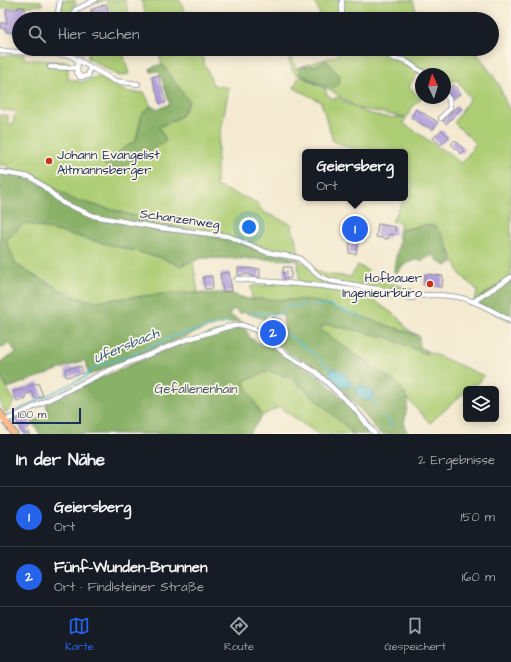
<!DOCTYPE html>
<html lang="de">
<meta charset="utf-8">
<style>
:root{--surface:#171b24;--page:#242831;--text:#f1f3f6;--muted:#9ea1a6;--line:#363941;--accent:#2563eb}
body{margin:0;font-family:"Architects Daughter",sans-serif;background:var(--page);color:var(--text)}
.controls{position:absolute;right:12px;bottom:12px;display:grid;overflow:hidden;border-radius:6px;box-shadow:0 2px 10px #0003}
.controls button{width:36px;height:36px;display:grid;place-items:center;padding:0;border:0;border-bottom:1px solid var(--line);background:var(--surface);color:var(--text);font:20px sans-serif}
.compass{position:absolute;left:415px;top:68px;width:36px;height:36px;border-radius:50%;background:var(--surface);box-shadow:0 2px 10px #0003;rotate:356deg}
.scale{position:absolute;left:12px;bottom:10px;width:69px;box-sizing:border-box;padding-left:4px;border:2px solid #1b2f5e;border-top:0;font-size:11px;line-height:14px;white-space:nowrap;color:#1b2f5e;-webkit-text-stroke:3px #fcf5e5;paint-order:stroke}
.you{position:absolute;left:249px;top:227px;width:14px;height:14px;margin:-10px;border:3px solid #fff;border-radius:50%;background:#1a73e8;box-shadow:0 0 0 6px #1a73e833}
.badge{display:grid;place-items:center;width:26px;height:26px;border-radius:50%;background:var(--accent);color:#fff;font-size:13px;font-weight:700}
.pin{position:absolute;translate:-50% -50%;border:2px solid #fff;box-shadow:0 1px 4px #0006}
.popup{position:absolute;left:302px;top:149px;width:106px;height:52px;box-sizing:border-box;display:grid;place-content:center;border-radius:6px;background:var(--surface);filter:drop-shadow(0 1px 3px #0005);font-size:13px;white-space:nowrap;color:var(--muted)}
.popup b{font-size:15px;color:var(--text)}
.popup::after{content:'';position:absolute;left:50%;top:100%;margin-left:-8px;border:8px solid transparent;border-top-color:var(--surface)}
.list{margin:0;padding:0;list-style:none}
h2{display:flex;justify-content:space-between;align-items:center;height:52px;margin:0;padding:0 16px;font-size:17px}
h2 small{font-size:13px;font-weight:400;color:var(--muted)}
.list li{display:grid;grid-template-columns:26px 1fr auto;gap:12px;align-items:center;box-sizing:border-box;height:60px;padding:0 16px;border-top:1px solid var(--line)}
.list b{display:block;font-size:15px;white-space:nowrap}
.list p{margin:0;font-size:13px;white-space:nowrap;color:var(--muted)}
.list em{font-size:13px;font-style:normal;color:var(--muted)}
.icon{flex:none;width:22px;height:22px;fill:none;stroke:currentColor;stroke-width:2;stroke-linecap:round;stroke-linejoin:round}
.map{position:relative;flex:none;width:511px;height:434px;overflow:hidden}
.search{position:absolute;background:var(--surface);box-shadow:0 2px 10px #0003;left:12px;right:12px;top:12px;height:44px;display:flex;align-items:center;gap:10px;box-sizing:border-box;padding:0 14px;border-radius:22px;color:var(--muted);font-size:15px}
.sheet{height:172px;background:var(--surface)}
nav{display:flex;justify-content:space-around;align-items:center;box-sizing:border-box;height:56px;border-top:1px solid var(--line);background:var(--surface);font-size:11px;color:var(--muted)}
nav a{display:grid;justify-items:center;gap:2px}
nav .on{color:var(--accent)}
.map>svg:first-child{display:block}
.green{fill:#aece76;stroke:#647e6a;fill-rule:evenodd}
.forest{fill:#8ab167;stroke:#527062}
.water{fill:#51bbce;stroke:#367596}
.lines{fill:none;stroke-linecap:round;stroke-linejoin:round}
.stream{stroke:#51bbce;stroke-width:1.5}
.building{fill:#b19ddc}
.minor-casing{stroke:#888c98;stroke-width:6}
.major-casing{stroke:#888c98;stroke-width:8}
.minor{stroke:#fff;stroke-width:4.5}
.major{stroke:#fbbb8d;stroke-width:6}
.poi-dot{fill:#c8321e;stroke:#fcf5e5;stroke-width:1.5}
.labels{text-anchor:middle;stroke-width:3.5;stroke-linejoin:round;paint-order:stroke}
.poi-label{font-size:13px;fill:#1b2f5e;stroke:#fcf5e5;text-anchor:start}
.street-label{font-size:13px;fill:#1b2f5e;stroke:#fcf5e5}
.park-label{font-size:13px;fill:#405764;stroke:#fcf5e5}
.water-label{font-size:14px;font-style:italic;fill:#2b5980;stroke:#fcf5e5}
</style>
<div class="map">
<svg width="511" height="434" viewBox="0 0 511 434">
<rect width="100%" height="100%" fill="#fcf5e5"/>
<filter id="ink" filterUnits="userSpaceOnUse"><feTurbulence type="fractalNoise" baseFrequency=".025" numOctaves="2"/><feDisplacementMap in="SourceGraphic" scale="8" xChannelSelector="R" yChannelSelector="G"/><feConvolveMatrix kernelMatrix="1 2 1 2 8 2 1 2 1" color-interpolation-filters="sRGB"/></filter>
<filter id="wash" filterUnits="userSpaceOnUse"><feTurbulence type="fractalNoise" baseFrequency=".012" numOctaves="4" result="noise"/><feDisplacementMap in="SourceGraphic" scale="16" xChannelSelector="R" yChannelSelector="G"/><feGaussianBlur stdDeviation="0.9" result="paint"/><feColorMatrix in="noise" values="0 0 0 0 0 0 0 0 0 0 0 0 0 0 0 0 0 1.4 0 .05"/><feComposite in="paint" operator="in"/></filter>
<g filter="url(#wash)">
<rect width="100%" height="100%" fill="#f4ead1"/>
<g class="green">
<polygon points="0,0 41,1 43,5 0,8"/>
<polygon points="63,0 74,0 76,3 69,19 60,19"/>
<polygon points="96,0 125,0 129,16 115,19 106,0 97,3"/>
<polygon points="141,0 180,0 188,19 147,19"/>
<polygon points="312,0 341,0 344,19 321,19 317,6"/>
<polygon points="343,0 413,0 418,19 345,19 343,13"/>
<polygon points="66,49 122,49 129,74 119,76 88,58 88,52 82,53 76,49 73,51"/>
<path d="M157,49H199L213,85L229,88L218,148L216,186L256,202L263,212L291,224L299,252L298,260L324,274L351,277L358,265L368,271L370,278L413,290L418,296L299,282L298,260L72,199L37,177L17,171L8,170V165H0V115H8V124H13L14,116L18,114L15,111L0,110V56L24,54V59L68,62V79L82,82L98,76C112,85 128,96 144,92L151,106L142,114L136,140L104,163L166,141L159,127L180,117L189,102L162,64Z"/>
<path d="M286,49H288L296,68L339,55L334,49H376L420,70L409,86L421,99L414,105L403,123L444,151L449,153L462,164L476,143L454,123L470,98L457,80L445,85V74H428L404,59L395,58L378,49H474L498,83L511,115V276L474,301L478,291L460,274L443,236H440L435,226L424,225L400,230V222L392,221L412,185L405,173V152H359L333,141L321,102L294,88L298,78L301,77L326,89V94L333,99L338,97C357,111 381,120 405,117L357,108L329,89L296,74L292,70ZM326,60L339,75L340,82L334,88L330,86L325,87L299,73L298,69L300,67L316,66Z"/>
<polygon points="25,223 162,258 179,266 193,261 198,293 172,293 95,301 77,298 27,272 15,263 6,240"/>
<polygon points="266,283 296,284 369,293 367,295 400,319 407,329 419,336 312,300 252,299 251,286 266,286"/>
<polygon points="327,324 386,337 426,353 427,351 484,376 478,384 475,384 466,389 466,391 430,423 404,395 398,384 319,329"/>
<polygon points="269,371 292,378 350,430 353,434 318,434 279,407 262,416 243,381"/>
<polygon points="0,375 14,401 10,409 6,413 0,404"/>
</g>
<g class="forest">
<polygon points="326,60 339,75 340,82 334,88 330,86 325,87 299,73 298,69 300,67 316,66"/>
<polygon points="162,64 189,101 180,117 159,127 166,141 113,173 103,163 136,140 142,114 151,106 158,109 170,104 159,71 151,72 150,68"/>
<path d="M0,170L17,171L37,177L72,199L298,260L202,258L179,266L162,258L25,223L6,240L15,263L27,272L77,298L95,301L172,293H229L248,299L312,300L419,336V346L427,351L426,354L386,337L327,324L319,329L398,384L408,400L404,425L408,434H380L361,410L313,365L289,354L269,337L273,335L285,333L283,315C274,312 269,311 264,319L243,312L241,314L233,309L229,315L243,322L226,323L207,328L89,375L85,360L8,388L0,375V362L16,353L10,343L0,348Z"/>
<path d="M424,225L435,226L443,236L453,262L446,266L438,261L433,255L421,261L414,260L401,267L397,273L394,272C394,257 402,245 398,231Z"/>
<polygon points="511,277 511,321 474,302"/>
<polygon points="235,328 245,328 250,338 264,346 267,340 281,354 311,370 322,379 347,403 374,434 353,434 350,430 292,378 269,371 243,381 262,416 249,434 39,434 33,422 48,413 46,403 91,382 158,353 209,334"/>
</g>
<g class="water">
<path d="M334,368C342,371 349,375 351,384L347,388C338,388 332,379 329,372Z"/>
<polygon points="362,386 369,389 374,395 371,401 359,398 356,393 357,387"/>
</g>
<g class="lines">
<g class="stream">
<polyline points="251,313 280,314 290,306 321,305 329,305 364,318"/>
<polyline points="272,337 281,333 290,336 318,357"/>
<polyline points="321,360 331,370"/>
<polyline points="348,384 358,388"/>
<polyline points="371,399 378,406"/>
<polyline points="16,411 87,376 88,373 96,366 125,357 176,335 229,322"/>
<polyline points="385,416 392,426"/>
</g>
</g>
<g id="blocks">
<g class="building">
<polygon points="106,4 111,19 103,19 102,17 94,19 91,10"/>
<polygon points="18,7 25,7 25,19 19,19 19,33 6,32 6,28 0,28 0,23 7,23 6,9 18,9"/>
<polygon points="158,75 166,102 160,104 152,77"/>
<polygon points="454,85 460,94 453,99 446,90"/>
<polygon points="457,106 461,109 446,124 443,121"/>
<polygon points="416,109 438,122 433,130 411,118"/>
<polygon points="442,130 449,137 440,145 433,138"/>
<polygon points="455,140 465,150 461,154 451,144"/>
<polygon points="378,224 396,227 394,235 389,234 388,239 376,237"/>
<polygon points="350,241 358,242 356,254 349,253"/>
<polygon points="283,267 291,267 291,278 284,279"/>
<polygon points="238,268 260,269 260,277 250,276 250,274 238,275"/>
<polygon points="229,272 232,291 223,292 220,274"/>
<polygon points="425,274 443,276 442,287 424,285"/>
<polygon points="212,276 213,288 205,289 203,277"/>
<polygon points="273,317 279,320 279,326 267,333 261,324"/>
<polygon points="81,366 83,373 66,377 65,369"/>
<polygon points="38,383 43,396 35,399 32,392 25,395 26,399 17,402 13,392"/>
<polygon points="26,415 32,425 27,428 30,434 23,434 16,420"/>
</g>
</g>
</g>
<g filter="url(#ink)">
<use href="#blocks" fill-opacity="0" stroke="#888c98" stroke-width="1"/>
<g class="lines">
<g class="minor-casing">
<g id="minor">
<polyline points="342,0 342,13 344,19"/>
<polyline points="57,19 60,0"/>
<polyline points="72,19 75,10 95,0"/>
<polyline points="377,49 395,59 404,60 425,74"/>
<polyline points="0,51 69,55 115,81 138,84"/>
<polyline points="78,59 77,72 80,77 88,76 90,67"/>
<polyline points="50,67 77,68"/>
<polyline points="441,118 450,108 449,99 445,94"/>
<path d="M0,172L30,177L42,185L63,203L94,216L160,228L228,236L266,252L299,258L319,276L331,281L418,296C434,294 459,295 474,302C487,307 499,314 511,321"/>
<polyline points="237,279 322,286 413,298"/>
<polyline points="474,301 511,277"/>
<polyline points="0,422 5,421 105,372 185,340 227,327 242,325 256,330 288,356 316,372 353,407 375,434"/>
</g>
</g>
<g class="major-casing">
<polyline id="major" points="0,413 14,434"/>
</g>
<use href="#minor" class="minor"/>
<use href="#major" class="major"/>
</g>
</g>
<g class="poi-dot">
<circle cx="49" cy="161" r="4"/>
<circle cx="430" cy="284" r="4"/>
</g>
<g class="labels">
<g class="poi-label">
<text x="57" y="159">Johann Evangelist<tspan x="57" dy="15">Altmannsberger</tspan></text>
<text x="422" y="282" text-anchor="end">Hofbauer<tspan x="422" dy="15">Ingenieurbüro</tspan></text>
</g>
<g class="street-label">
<text transform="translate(180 218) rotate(8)" y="5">Schanzenweg</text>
</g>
<g class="park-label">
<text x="196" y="393">Gefallenenhain</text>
</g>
<g class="water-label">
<text transform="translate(126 345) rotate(-23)" y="5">Ufersbach</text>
</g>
</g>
</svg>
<div class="controls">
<button><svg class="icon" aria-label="layers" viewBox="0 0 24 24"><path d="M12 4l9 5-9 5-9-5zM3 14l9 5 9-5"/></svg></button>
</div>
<svg class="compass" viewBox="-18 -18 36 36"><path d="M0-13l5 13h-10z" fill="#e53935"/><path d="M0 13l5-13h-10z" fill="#9ea1a6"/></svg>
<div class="scale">100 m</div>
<div class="you"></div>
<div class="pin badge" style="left:355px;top:229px">1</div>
<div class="popup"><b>Geiersberg</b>Ort</div>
<div class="pin badge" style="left:273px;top:333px">2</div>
<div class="search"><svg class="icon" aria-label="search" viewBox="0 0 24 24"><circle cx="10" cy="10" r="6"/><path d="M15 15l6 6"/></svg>Hier suchen</div>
</div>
<section class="sheet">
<h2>In der Nähe<small>2 Ergebnisse</small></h2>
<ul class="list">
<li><span class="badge">1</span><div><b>Geiersberg</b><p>Ort</p></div><em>150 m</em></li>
<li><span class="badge">2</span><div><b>Fünf-Wunden-Brunnen</b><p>Ort · Findlsteiner Straße</p></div><em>160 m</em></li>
</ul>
</section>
<nav>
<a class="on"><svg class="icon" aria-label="map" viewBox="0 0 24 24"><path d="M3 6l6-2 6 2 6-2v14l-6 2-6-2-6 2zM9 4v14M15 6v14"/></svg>Karte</a>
<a><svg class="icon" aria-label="directions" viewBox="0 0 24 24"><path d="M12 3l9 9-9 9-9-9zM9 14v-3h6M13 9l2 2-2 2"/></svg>Route</a>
<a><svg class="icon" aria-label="saved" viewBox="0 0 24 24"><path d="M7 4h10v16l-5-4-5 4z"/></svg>Gespeichert</a>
</nav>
